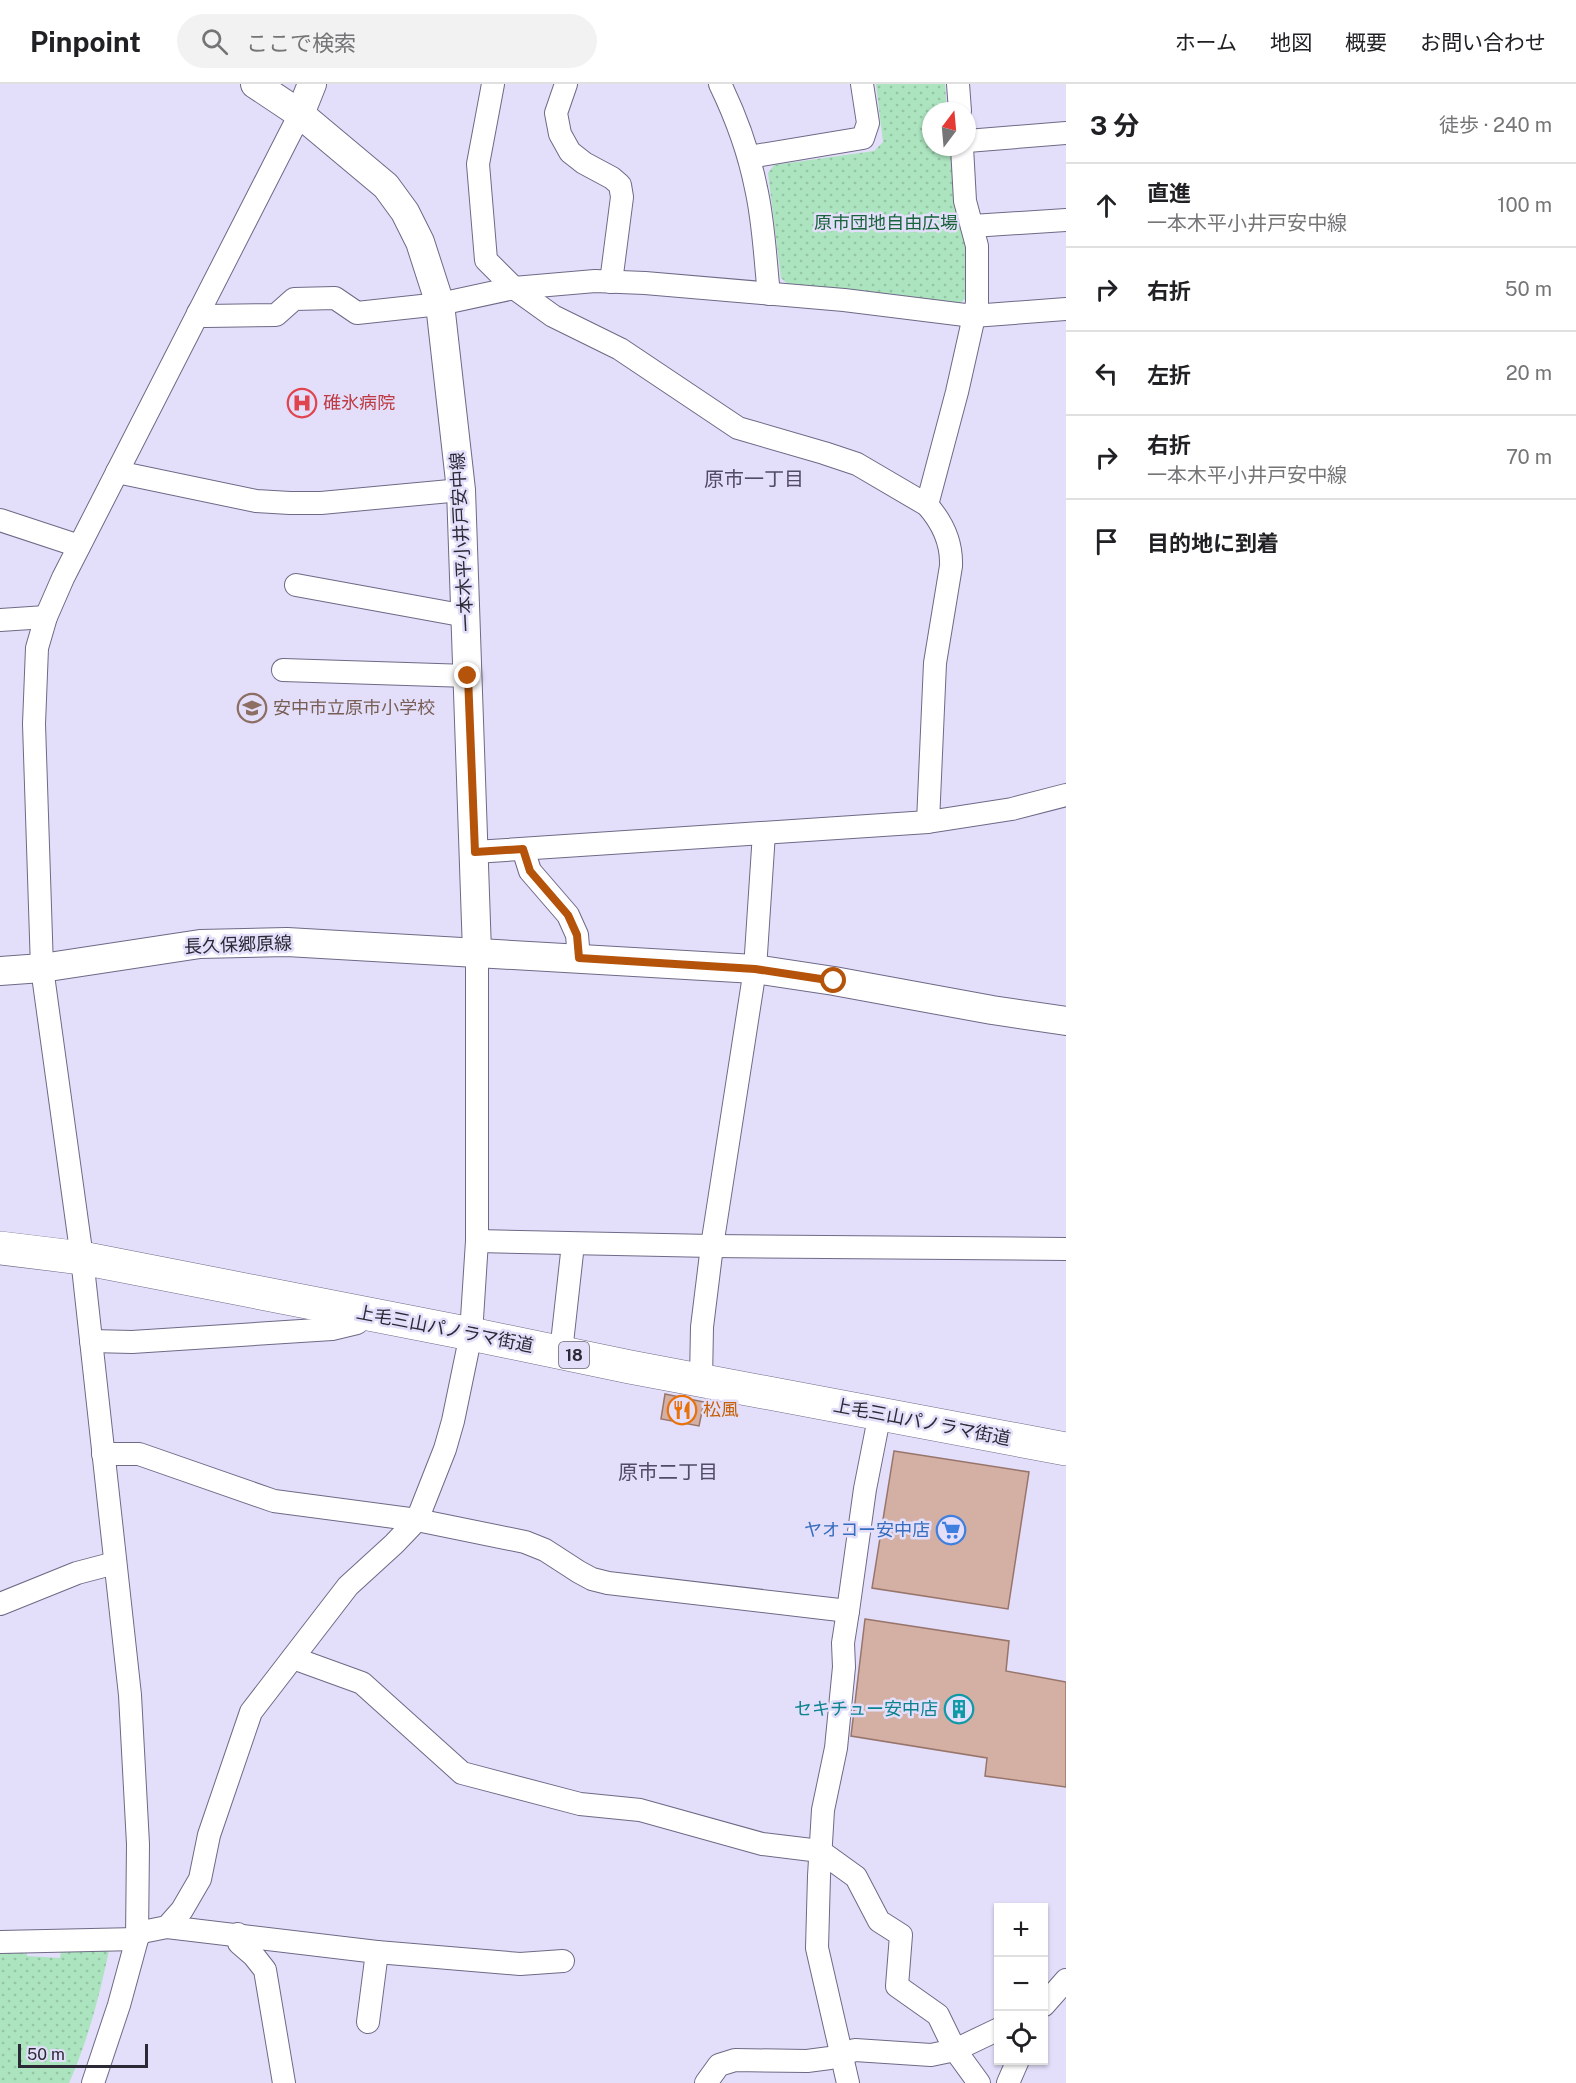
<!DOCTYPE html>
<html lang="ja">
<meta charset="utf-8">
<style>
:root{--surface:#fff;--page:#f2f2f2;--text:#202124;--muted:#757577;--line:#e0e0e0}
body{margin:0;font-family:"Public Sans","Noto Sans JP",sans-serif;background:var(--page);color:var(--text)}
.controls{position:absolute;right:18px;bottom:18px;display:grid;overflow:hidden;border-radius:0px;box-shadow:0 2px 4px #0004}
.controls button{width:54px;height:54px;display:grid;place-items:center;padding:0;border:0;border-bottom:2px solid var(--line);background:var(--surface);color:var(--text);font:30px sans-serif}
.compass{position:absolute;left:922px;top:18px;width:54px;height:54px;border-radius:50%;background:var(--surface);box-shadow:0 2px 4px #0004;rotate:16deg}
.scale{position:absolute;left:18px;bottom:15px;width:130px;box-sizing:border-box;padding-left:6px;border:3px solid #2b2935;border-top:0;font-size:16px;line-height:21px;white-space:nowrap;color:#2b2935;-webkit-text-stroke:4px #e3defa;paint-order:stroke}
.stop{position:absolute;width:18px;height:18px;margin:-14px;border:4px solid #b45309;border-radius:50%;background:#fff}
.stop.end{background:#b45309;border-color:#fff;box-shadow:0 2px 6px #0008}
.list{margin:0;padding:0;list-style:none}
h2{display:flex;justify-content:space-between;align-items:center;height:78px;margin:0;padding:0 24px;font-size:26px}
h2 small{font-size:20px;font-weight:400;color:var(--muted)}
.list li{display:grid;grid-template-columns:39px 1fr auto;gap:18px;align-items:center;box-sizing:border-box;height:84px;padding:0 24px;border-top:2px solid var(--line)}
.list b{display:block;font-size:22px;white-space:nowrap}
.list p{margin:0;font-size:20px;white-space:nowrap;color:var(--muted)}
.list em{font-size:20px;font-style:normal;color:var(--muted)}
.icon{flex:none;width:33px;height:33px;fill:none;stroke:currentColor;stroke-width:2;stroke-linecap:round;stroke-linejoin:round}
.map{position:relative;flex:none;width:1066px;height:1999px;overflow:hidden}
header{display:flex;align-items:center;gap:36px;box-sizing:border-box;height:84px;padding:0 30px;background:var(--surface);border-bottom:2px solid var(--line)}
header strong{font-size:28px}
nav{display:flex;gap:33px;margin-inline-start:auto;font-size:21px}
.search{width:420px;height:54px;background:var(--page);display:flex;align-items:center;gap:15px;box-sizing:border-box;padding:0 21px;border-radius:33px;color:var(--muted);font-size:22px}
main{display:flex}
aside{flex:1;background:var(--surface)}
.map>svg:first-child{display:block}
.park{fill:url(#park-dots)}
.building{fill:#d4afa4;stroke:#98756b;stroke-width:1.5}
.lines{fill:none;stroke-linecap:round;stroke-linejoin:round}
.minor-casing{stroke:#6f6986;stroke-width:24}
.major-casing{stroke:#6f6986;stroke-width:30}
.highway-casing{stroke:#6f6986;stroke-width:34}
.minor{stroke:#fff;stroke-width:22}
.major{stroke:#fff;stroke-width:28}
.highway{stroke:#fff;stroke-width:33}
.route{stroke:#b45309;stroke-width:8}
.labels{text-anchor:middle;stroke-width:5;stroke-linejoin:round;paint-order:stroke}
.shield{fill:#e3defa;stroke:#625f70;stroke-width:1.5}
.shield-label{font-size:16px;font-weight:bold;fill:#2b2935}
.park-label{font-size:18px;fill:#1a643c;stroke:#e3defa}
.health-label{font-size:18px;fill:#be3a42;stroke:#e3defa;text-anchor:start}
.street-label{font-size:18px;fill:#2b2935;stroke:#e3defa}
.education-label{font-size:18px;fill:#785e54;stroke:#e3defa;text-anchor:start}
.food-label{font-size:18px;fill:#c56008;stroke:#e3defa;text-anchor:start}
.shop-label{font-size:18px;fill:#366cbe;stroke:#e3defa;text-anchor:end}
.culture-label{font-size:18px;fill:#0d838f;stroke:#e3defa;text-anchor:end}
.neighbourhood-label{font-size:20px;fill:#514b67;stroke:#e3defa}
</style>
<header>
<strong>Pinpoint</strong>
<div class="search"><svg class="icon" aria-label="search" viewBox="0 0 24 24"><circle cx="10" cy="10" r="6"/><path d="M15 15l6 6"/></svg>ここで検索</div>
<nav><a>ホーム</a><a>地図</a><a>概要</a><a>お問い合わせ</a></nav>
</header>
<main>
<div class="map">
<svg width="1066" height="1999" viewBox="0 0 1066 1999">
<defs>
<pattern id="park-dots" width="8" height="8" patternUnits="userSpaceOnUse" patternTransform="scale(1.5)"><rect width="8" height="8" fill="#abe4be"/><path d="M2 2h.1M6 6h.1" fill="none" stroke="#93c4a4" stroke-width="1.8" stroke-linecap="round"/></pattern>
</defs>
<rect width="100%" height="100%" fill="#e3defa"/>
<g class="park">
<polygon points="876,0 945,0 947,27 931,27 931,63 951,63 956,119 967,163 966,214 958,221 790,202 781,194 768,89 774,81 874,67 883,58"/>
<path d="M111,1857C101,1906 89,1954 69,1999H0V1864L27,1865V1872L60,1874L62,1860Z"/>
</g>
<g class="building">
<polygon points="665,1310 704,1318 699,1342 661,1335"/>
<polygon points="894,1367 1029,1388 1008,1525 872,1504"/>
<polygon points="865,1535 1009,1557 1006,1587 1066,1598 1066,1703 985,1692 987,1674 851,1652"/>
</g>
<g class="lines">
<g class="minor-casing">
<g id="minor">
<path d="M493,0L478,80L486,176L514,204L553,232L620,265L738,344L824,369L857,380L927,421C943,439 952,458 951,482L935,579L928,738"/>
<polyline points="566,0 556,29 560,50 570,68 584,79 612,94 620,101 622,113 611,198"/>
<path d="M720,0C736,33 749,69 756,104C764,139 765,175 769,210"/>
<polyline points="958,0 960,27"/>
<polyline points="967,57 1066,49"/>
<polyline points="749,73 863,54 868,39 862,0"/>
<polyline points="972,142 1066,136"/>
<polyline points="198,229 205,232 276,231 294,215 335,214 357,229 440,220 514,204 595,197 645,199 844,216 973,232 1066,225"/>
<polyline points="117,388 256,417 290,419 321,419 461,406"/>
<polyline points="927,421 957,308 977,219 977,162 965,117 962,63"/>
<polyline points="0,436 79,462"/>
<polyline points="296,501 466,532"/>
<polyline points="0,536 46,533"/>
<polyline points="283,586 468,592"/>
<polyline points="523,765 530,787 568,831 577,851 579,875"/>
<polyline points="475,768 928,738 1012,725 1066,711"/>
<polyline points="477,1157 712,1162 1066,1165"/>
<polyline points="91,1257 132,1258 332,1245 357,1239 358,1228"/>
<polyline points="561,1268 573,1160"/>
<polyline points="701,1296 702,1243 712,1162 755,885 764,749"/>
<polyline points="103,1370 139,1370 274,1417 417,1436 525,1458 545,1466 579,1488 592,1495 608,1499 848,1527"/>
<polyline points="0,1520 77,1489 115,1479"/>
<polyline points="293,1574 362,1599 462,1689 580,1720 640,1726 762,1760 820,1767 856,1793 879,1837 901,1851 897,1902 938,1931 955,1966 979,1999"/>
<polyline points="167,1843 377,1868 368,1938"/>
<polyline points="137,1849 167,1843 182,1826 200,1795 209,1751 251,1628 348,1502 394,1460 417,1436 445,1365 453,1337 471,1250 477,1157 477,868"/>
<polyline points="238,1850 239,1859 254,1872 265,1886 284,1999"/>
<polyline points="0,1858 137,1855"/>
<polyline points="377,1868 520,1880 563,1877"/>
<polyline points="1044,1921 1066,1896"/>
<polyline points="93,1999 119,1921 137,1855 138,1760 130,1611 82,1174 42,884 34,640 37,564 46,533 63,494 300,30"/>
<polyline points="706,1999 719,1981 735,1976 807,1977 830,1974 855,1966 931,1971 955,1966 999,1945"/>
<polyline points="848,1999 817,1864 819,1792 823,1726 836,1664 844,1583 843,1559 848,1527 865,1405 880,1329"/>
<polyline points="1008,1999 1018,1976"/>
</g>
</g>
<g class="major-casing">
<g id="major">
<polyline points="255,0 300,30 386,102 405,128 420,158 440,220 461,406 477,868"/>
<polyline points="300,30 312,0"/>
<polyline points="0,887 42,884 200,860 287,858 755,885 834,897 992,926 1066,937"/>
</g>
</g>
<g class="highway-casing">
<polyline id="highway" points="0,1164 82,1174 471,1250 630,1283 1066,1365"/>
</g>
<use href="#minor" class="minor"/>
<use href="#major" class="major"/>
<use href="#highway" class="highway"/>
</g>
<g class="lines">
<polyline class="route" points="468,592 475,768 523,765 530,787 568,831 577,851 579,874 755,885 834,897"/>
</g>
<defs>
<g id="hospital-ring" transform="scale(1.5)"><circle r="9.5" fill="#e3defa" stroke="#e0444e" stroke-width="1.5"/><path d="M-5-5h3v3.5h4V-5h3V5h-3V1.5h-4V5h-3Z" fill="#e0444e"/></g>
<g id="school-ring" transform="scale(1.5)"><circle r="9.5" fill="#e3defa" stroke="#8d6e63" stroke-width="1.5"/><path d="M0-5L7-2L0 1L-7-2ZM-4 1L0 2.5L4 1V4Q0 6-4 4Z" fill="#8d6e63"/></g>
<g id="restaurant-ring" transform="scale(1.5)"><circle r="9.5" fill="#e3defa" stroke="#e8710a" stroke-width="1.5"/><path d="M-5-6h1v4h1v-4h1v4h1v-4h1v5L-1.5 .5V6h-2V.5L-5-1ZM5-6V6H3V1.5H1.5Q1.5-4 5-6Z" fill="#e8710a"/></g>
<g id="supermarket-ring" transform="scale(1.5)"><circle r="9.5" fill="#e3defa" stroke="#3f7fe0" stroke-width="1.5"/><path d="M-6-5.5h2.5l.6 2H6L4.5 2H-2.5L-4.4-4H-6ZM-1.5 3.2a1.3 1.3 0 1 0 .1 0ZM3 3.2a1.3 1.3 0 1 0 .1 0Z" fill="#3f7fe0"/></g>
<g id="building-ring" transform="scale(1.5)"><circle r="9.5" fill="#e3defa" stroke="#0f9aa8" stroke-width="1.5"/><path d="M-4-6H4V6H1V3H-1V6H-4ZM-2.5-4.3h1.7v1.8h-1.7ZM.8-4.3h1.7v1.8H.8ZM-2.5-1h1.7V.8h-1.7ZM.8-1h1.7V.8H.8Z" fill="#0f9aa8"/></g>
</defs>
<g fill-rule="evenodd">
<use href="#hospital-ring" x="302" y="319"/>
<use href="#school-ring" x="252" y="624"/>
<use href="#restaurant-ring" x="682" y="1326"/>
<use href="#supermarket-ring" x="951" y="1446"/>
<use href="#building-ring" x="959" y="1625"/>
</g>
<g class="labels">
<rect class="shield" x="559" y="1258" width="30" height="26" rx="4.5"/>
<g class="shield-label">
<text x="574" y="1277">18</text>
</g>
<g class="park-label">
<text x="886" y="145">原市団地自由広場</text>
</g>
<g class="health-label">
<text x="323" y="325">碓氷病院</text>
</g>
<g class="street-label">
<text transform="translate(462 458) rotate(-93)" y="6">一本木平小井戸安中線</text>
<text transform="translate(238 861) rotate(-2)" y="6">長久保郷原線</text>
<text transform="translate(445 1245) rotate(11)" y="6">上毛三山パノラマ街道</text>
<text transform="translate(922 1338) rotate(11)" y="6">上毛三山パノラマ街道</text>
</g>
<g class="education-label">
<text x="273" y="630">安中市立原市小学校</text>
</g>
<g class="food-label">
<text x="703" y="1332">松風</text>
</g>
<g class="shop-label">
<text x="930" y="1452">ヤオコー安中店</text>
</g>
<g class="culture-label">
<text x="938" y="1631">セキチュー安中店</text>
</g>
<g class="neighbourhood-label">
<text x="754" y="402">原市一丁目</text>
<text x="668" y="1395">原市二丁目</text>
</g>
</g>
</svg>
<div class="controls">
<button>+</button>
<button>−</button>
<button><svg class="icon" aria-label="locate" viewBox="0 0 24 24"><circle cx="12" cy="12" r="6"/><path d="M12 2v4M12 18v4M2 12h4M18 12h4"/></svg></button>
</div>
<svg class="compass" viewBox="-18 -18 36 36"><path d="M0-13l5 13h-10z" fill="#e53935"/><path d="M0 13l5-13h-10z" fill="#757577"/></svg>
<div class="scale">50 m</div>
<div class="stop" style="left:834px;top:897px"></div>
<div class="stop end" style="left:468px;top:592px"></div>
</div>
<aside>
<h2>3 分<small>徒歩 · 240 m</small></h2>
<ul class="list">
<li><svg class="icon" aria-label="ahead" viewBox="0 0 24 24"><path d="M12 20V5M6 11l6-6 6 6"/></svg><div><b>直進</b><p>一本木平小井戸安中線</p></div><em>100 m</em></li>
<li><svg class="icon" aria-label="right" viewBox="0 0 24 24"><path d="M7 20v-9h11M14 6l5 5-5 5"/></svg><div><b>右折</b></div><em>50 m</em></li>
<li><svg class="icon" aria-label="left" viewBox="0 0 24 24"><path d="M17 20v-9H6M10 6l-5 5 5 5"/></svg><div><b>左折</b></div><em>20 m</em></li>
<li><svg class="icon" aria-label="right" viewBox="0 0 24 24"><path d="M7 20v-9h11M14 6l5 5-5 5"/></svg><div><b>右折</b><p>一本木平小井戸安中線</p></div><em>70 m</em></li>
<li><svg class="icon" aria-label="arrive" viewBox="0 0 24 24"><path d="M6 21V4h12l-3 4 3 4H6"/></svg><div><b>目的地に到着</b></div></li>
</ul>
</aside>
</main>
